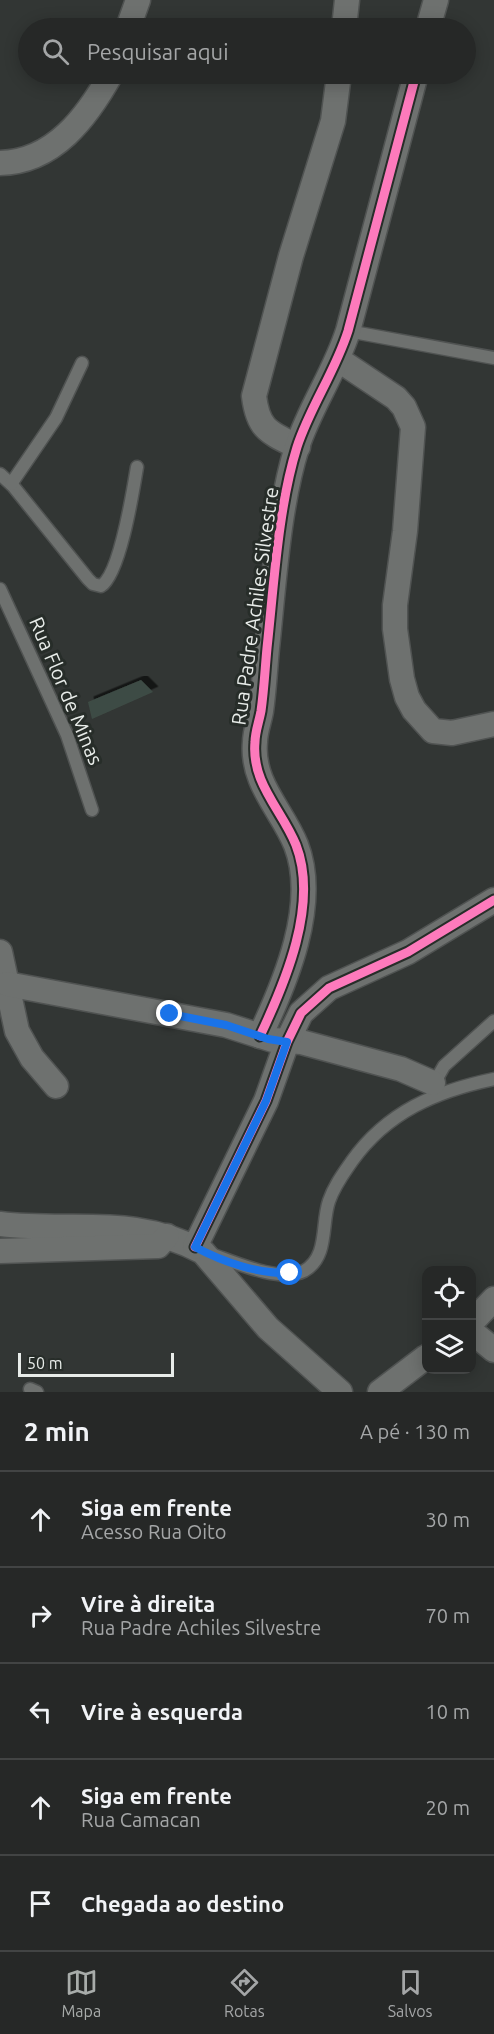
<!DOCTYPE html>
<html lang="pt">
<meta charset="utf-8">
<style>
:root{--surface:#262827;--page:#323433;--text:#f1f3f6;--muted:#a4a6a7;--line:#424444;--accent:#a8acaa}
body{margin:0;font-family:Ubuntu,sans-serif;background:var(--page);color:var(--text)}
.controls{position:absolute;right:18px;bottom:18px;display:grid;overflow:hidden;border-radius:12px;box-shadow:0 3px 15px #0003}
.controls button{width:54px;height:54px;display:grid;place-items:center;padding:0;border:0;border-bottom:2px solid var(--line);background:var(--surface);color:var(--text);font:30px sans-serif}
.scale{position:absolute;left:18px;bottom:15px;width:156px;box-sizing:border-box;padding-left:6px;border:3px solid #e8ece9;border-top:0;font-size:16px;line-height:21px;white-space:nowrap;color:#e8ece9;-webkit-text-stroke:4px #272d29;paint-order:stroke}
.stop{position:absolute;width:18px;height:18px;margin:-14px;border:4px solid #1a73e8;border-radius:50%;background:#fff}
.stop.end{background:#1a73e8;border-color:#fff;box-shadow:0 2px 6px #0008}
.list{margin:0;padding:0;list-style:none}
h2{display:flex;justify-content:space-between;align-items:center;height:78px;margin:0;padding:0 24px;font-size:26px}
h2 small{font-size:20px;font-weight:400;color:var(--muted)}
.list li{display:grid;grid-template-columns:39px 1fr auto;gap:18px;align-items:center;box-sizing:border-box;height:96px;padding:0 24px;border-top:2px solid var(--line)}
.list b{display:block;font-size:22px;white-space:nowrap}
.list p{margin:0;font-size:20px;white-space:nowrap;color:var(--muted)}
.list em{font-size:20px;font-style:normal;color:var(--muted)}
.icon{flex:none;width:33px;height:33px;fill:none;stroke:currentColor;stroke-width:2;stroke-linecap:round;stroke-linejoin:round}
.map{position:relative;flex:none;width:494px;height:1392px;overflow:hidden}
.search{position:absolute;background:var(--surface);box-shadow:0 3px 15px #0003;left:18px;right:18px;top:18px;height:66px;display:flex;align-items:center;gap:15px;box-sizing:border-box;padding:0 21px;border-radius:33px;color:var(--muted);font-size:22px}
.sheet{height:558px;background:var(--surface)}
nav{display:flex;justify-content:space-around;align-items:center;box-sizing:border-box;height:84px;border-top:2px solid var(--line);background:var(--surface);font-size:16px;color:var(--muted)}
nav a{display:grid;justify-items:center;gap:3px}
nav .on{color:var(--accent)}
.map>svg:first-child{display:block}
.building{fill:#3e4c45;filter:url(#shadow)}
.lines{fill:none;stroke-linecap:round;stroke-linejoin:round}
.service-casing{stroke:#505352;stroke-width:15}
.minor-casing{stroke:#505352;stroke-width:27}
.service{stroke:#6e716f;stroke-width:12}
.minor{stroke:#6e716f;stroke-width:24}
.cycleway-casing{stroke:#272d29;stroke-width:13}
.cycleway{stroke:#fd7abc;stroke-width:9}
.route{stroke:#1a73e8;stroke-width:8}
.labels{text-anchor:middle;stroke-width:6;stroke-linejoin:round;paint-order:stroke}
.street-label{font-size:20px;fill:#e8ece9;stroke:#272d29}
</style>
<div class="map">
<svg width="494" height="1392" viewBox="0 0 494 1392">
<defs>
<filter id="shadow"><feDropShadow dx="5.5" dy="-5.5" stdDeviation="0" flood-color="#0009"/></filter>
</defs>
<rect width="100%" height="100%" fill="#323634"/>
<polygon class="building" points="141,680 153,692 92,719 88,702"/>
<g class="lines">
<g class="service-casing">
<g id="service">
<polyline points="348,331 494,358"/>
<path d="M0,474L13,486L88,579L93,584L101,586C120,574 133,491 137,467"/>
<polyline points="11,484 56,418 82,363"/>
<polyline points="0,589 67,735 92,810"/>
<polyline points="432,1087 444,1066 494,1021"/>
<path d="M211,1254C234,1262 280,1283 304,1271C329,1257 321,1224 329,1201C334,1186 343,1174 352,1161C387,1112 436,1091 494,1079"/>
<polyline points="30,1389 37,1392"/>
</g>
</g>
<g class="minor-casing">
<g id="minor">
<polyline points="128,28 138,0"/>
<polyline points="344,28 347,0"/>
<polyline points="428,28 436,0"/>
<path d="M0,163C54,162 87,117 111,74"/>
<polyline points="339,360 396,398 404,407 413,427 405,531 395,605 395,629 402,679 407,697 414,710 433,731 452,733 494,724"/>
<path d="M298,447C268,432 258,429 254,396L291,256L333,121L339,74"/>
<polyline points="0,952 17,1031 32,1058 56,1086"/>
<polyline points="7,984 226,1025 273,1040 301,1042 401,1069 433,1083"/>
<path d="M260,1036C285,983 319,904 296,845C282,810 251,783 255,742C255,732 259,722 261,711C264,690 265,669 267,648C274,584 278,508 297,447C310,407 335,372 348,331L416,74"/>
<path d="M0,1224C74,1233 133,1214 203,1252L268,1328L340,1392"/>
<polyline points="195,1247 266,1101 287,1042 301,1013 329,988 408,952 494,900"/>
<polyline points="0,1251 158,1246 167,1236"/>
<polyline points="472,1322 494,1299"/>
<polyline points="472,1332 494,1350"/>
<polyline points="380,1392 426,1357"/>
</g>
</g>
<use href="#service" class="service"/>
<use href="#minor" class="minor"/>
<g class="cycleway-casing">
<g id="cycleway">
<path d="M260,1036C285,983 319,904 296,845C282,810 251,783 255,742C255,732 259,722 261,711C264,690 265,669 267,648C274,584 278,508 297,447C310,407 335,372 348,331L416,74"/>
<polyline points="195,1247 266,1101 287,1042 301,1013 329,988 408,952 494,900"/>
</g>
</g>
<use href="#cycleway" class="cycleway"/>
</g>
<g class="lines">
<path class="route" d="M170,1014L226,1025L268,1039L287,1042L266,1101L195,1247C223,1262 258,1274 290,1273"/>
</g>
<g class="labels">
<g class="street-label">
<text transform="translate(255 606) rotate(-82)" y="7">Rua Padre Achiles Silvestre</text>
<text transform="translate(66 691) rotate(67)" y="7">Rua Flor de Minas</text>
</g>
</g>
</svg>
<div class="controls">
<button><svg class="icon" aria-label="locate" viewBox="0 0 24 24"><circle cx="12" cy="12" r="6"/><path d="M12 2v4M12 18v4M2 12h4M18 12h4"/></svg></button>
<button><svg class="icon" aria-label="layers" viewBox="0 0 24 24"><path d="M12 4l9 5-9 5-9-5zM3 14l9 5 9-5"/></svg></button>
</div>
<div class="scale">50 m</div>
<div class="stop" style="left:290px;top:1273px"></div>
<div class="stop end" style="left:170px;top:1014px"></div>
<div class="search"><svg class="icon" aria-label="search" viewBox="0 0 24 24"><circle cx="10" cy="10" r="6"/><path d="M15 15l6 6"/></svg>Pesquisar aqui</div>
</div>
<section class="sheet">
<h2>2 min<small>A pé · 130 m</small></h2>
<ul class="list">
<li><svg class="icon" aria-label="ahead" viewBox="0 0 24 24"><path d="M12 20V5M6 11l6-6 6 6"/></svg><div><b>Siga em frente</b><p>Acesso Rua Oito</p></div><em>30 m</em></li>
<li><svg class="icon" aria-label="right" viewBox="0 0 24 24"><path d="M7 20v-9h11M14 6l5 5-5 5"/></svg><div><b>Vire à direita</b><p>Rua Padre Achiles Silvestre</p></div><em>70 m</em></li>
<li><svg class="icon" aria-label="left" viewBox="0 0 24 24"><path d="M17 20v-9H6M10 6l-5 5 5 5"/></svg><div><b>Vire à esquerda</b></div><em>10 m</em></li>
<li><svg class="icon" aria-label="ahead" viewBox="0 0 24 24"><path d="M12 20V5M6 11l6-6 6 6"/></svg><div><b>Siga em frente</b><p>Rua Camacan</p></div><em>20 m</em></li>
<li><svg class="icon" aria-label="arrive" viewBox="0 0 24 24"><path d="M6 21V4h12l-3 4 3 4H6"/></svg><div><b>Chegada ao destino</b></div></li>
</ul>
</section>
<nav>
<a class="on"><svg class="icon" aria-label="map" viewBox="0 0 24 24"><path d="M3 6l6-2 6 2 6-2v14l-6 2-6-2-6 2zM9 4v14M15 6v14"/></svg>Mapa</a>
<a><svg class="icon" aria-label="directions" viewBox="0 0 24 24"><path d="M12 3l9 9-9 9-9-9zM9 14v-3h6M13 9l2 2-2 2"/></svg>Rotas</a>
<a><svg class="icon" aria-label="saved" viewBox="0 0 24 24"><path d="M7 4h10v16l-5-4-5 4z"/></svg>Salvos</a>
</nav>
